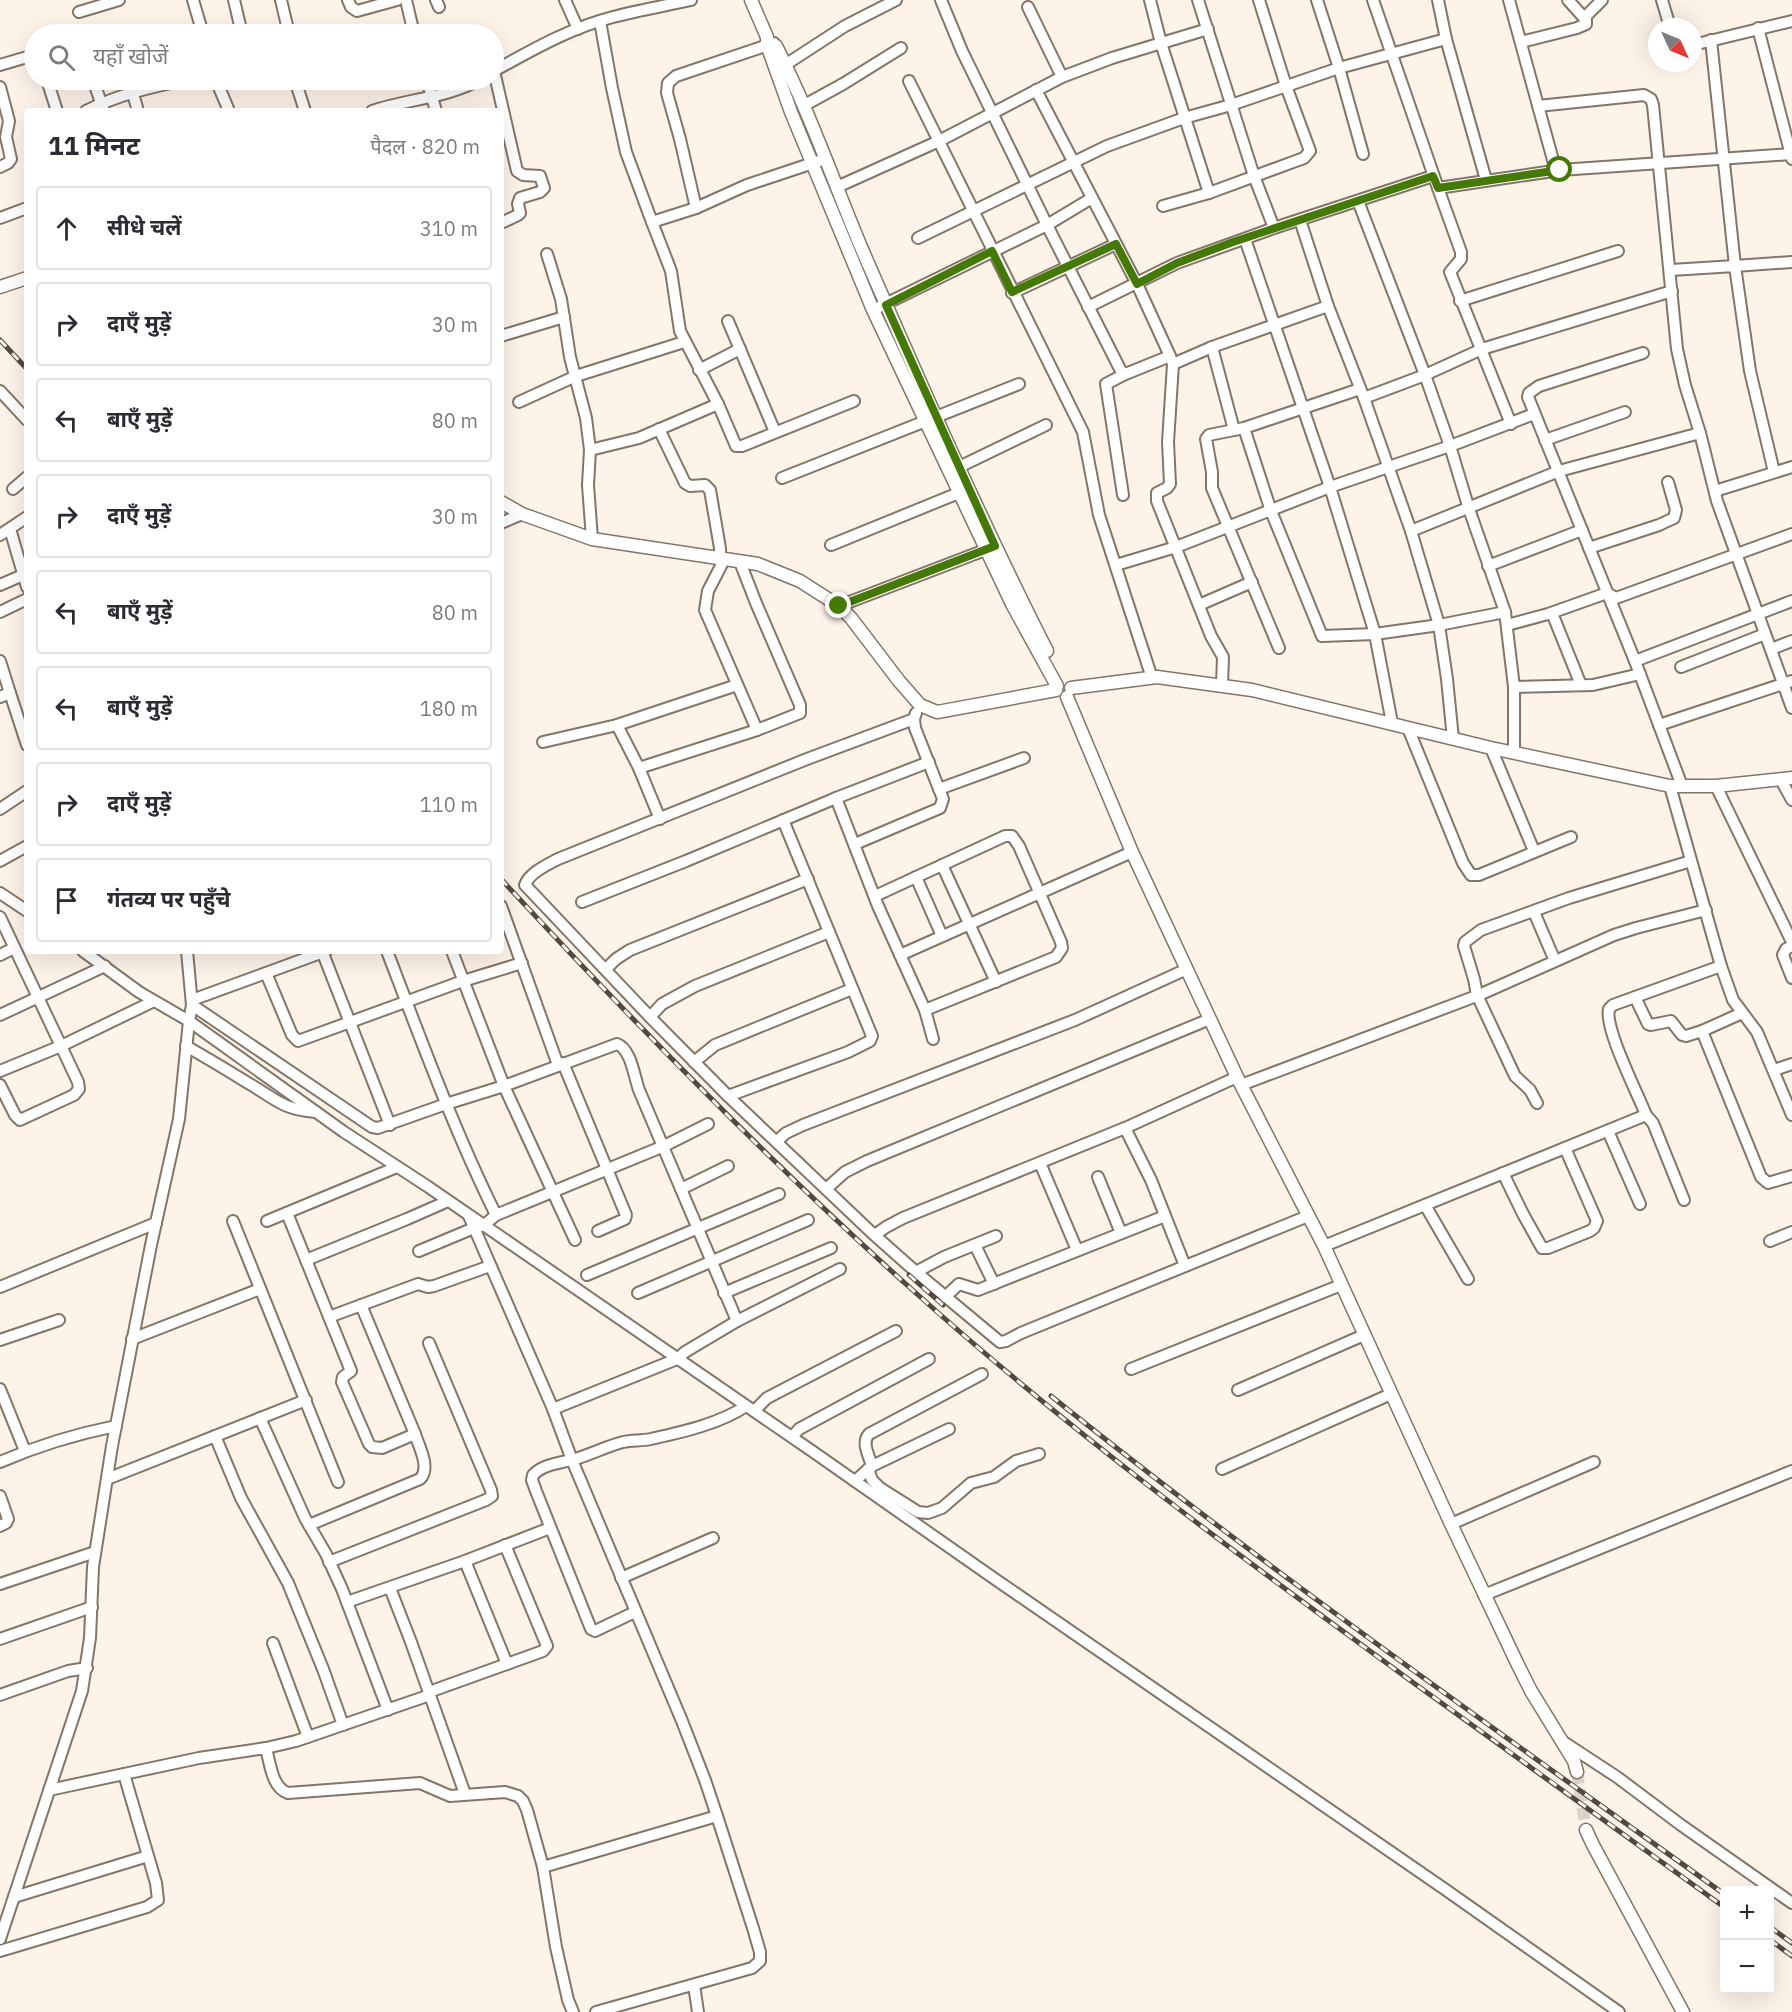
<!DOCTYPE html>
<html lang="hi">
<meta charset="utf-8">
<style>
:root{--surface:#fff;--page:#f7f7f7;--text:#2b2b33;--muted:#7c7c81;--line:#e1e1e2}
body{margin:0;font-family:"IBM Plex Sans","Noto Sans Devanagari",sans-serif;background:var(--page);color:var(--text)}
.controls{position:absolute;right:18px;bottom:18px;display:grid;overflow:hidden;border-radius:6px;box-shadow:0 6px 24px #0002}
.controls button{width:54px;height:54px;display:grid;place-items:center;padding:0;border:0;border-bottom:2px solid var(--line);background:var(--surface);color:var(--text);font:30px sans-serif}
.compass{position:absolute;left:1648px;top:18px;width:54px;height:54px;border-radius:50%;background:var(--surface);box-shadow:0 6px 24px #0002;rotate:134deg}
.stop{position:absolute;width:18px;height:18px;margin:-14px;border:4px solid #457905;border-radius:50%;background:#fff}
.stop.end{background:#457905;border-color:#fff;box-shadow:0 2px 6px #0008}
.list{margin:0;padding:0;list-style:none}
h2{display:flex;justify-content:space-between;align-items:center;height:78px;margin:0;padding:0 24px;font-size:26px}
h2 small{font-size:20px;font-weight:400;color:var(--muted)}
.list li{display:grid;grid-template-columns:39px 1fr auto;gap:18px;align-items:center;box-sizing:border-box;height:84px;margin:0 12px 12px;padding:0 12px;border:2px solid var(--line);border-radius:6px}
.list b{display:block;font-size:22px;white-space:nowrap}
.list em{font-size:20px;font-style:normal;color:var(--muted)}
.icon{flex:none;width:33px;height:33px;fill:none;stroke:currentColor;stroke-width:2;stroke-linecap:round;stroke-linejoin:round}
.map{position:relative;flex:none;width:1792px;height:2012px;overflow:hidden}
.search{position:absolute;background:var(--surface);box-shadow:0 6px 24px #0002;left:24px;top:24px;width:480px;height:66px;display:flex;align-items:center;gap:15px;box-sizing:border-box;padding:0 21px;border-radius:33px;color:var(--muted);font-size:22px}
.panel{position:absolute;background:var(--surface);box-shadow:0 6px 24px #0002;left:24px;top:108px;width:480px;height:846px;border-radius:6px}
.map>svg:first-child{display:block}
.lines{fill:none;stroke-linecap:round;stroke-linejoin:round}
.tertiary-tunnel{stroke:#dbd1c8;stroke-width:12;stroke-dasharray:12 6;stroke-linecap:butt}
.minor-casing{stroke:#847667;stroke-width:14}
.tertiary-casing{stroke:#847667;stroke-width:15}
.minor{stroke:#fff;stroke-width:10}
.tertiary{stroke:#fff;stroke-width:12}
.rail-casing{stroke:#514a43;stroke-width:5}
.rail{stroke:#fdf3e9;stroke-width:3;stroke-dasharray:9;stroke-linecap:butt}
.route{stroke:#457905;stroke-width:8}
</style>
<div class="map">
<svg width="1792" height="2012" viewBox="0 0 1792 2012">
<rect width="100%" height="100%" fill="#fdf3e9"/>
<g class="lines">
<polyline class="tertiary-tunnel" points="1577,1772 1586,1830"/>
<g class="minor-casing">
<g id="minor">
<polyline points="193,0 203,34"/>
<polyline points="234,0 242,34"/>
<polyline points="281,0 289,34"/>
<polyline points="348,0 351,7 357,11 397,0"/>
<polyline points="406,0 414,34"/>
<polyline points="436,0 439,7"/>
<polyline points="565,0 578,29"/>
<polyline points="941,0 962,51 1047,225 1123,375 1170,356"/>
<polyline points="1150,0 1161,43 1209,193 1304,158 1310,151 1286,86 1259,0"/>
<polyline points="1198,0 1254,176 1274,228 1433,176"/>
<polyline points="1317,0 1339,68 1363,154"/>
<polyline points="1373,0 1438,188 1560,170 1792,154"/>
<polyline points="1438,0 1446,39 1486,180"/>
<polyline points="1509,0 1556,171"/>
<polyline points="1662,0 1670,27"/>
<polyline points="1028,7 1062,77"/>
<polyline points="79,12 119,0"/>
<polyline points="1584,18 1602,0"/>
<polyline points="600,21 612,88 626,152 652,222"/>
<polyline points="1758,28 1792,159"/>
<polyline points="1711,40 1735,266 1792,262"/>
<polyline points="1521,42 1577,28 1586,24 1586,20 1568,0"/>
<polyline points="1693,45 1792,21"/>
<polyline points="0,65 34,55"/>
<polyline points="785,65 845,26 896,0"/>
<path d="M494,71C532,50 570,28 613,17C639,10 665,6 691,0"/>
<polyline points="494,71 517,171 523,175 540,176 544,188 540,192 520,198 518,204 520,213 518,215 501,223"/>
<polyline points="47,80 57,111"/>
<polyline points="93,80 104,111"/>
<polyline points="129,80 138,111"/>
<polyline points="216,80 229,111"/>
<polyline points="295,80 305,111"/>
<polyline points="427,80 436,111"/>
<polyline points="909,81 1083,432 1099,515 1152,678"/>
<polyline points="0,87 9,121 6,137 11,159 8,163 0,167"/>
<polyline points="1036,90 1137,284 1170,356 1173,364 1168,442 1170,484 1167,488 1157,493 1157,501 1211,636 1223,657 1222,685"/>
<polyline points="803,106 843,84 901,48"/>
<polyline points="1538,106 1644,95 1651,99 1653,105 1677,349 1685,385 1700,433 1717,501 1792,708"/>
<path d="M86,111C117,95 151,87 185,80"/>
<path d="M372,111C407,99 447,98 479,80"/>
<polyline points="825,159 747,185 696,208 652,222 671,271 680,331 718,404 736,446 742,446 854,401"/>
<polyline points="837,187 939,141 1062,77 1112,58 1208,29"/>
<polyline points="1438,188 1461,252 1461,259 1450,272 1511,424"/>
<polyline points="1358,201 1425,375 1450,446 1469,509 1505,612 1514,687 1514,753"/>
<polyline points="1163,206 1209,193"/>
<polyline points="696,208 680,139 667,93 668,83 676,76 774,43"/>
<polyline points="0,218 27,208"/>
<polyline points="1300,220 1328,306 1364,398 1411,531 1439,625 1447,679 1453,739"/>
<polyline points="918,238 1107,146 1184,118 1231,105 1339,68 1446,39"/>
<polyline points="1245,239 1330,487 1375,634 1392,723"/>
<polyline points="547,254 561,299 570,357 586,418 590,450 588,485 592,539"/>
<polyline points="1671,270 1735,266 1750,371 1774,472"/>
<polyline points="1012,293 1116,244"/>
<polyline points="1460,301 1618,251"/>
<polyline points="1088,307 1177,263 1274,228"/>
<polyline points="873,310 1047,225 1092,198"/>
<polyline points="728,321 775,432"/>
<polyline points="501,336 564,317"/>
<polyline points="1643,353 1539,386 1529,393 1528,397 1635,661 1682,786"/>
<polyline points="1173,364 1212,347"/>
<polyline points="699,370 740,349"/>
<polyline points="1123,375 1106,384 1123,495"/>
<polyline points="0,391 27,420"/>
<polyline points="1364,398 1425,375 1482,349 1672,291"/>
<polyline points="519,402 576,376 684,342"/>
<polyline points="1244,428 1271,511 1322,636 1375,634 1439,625 1505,612"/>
<polyline points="659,429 685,483 690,486 705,485 710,490 720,548 720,559"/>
<polyline points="1234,430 1212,347 1328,306"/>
<polyline points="1545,440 1625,412"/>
<polyline points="590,450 639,438 718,404"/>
<polyline points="959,467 1046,425"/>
<polyline points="782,478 1019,384"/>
<polyline points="13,489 27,477"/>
<polyline points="1715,491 1792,467"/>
<polyline points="501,523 522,514"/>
<polyline points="10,529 27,587"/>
<polyline points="1411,531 1559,471 1700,433"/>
<polyline points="0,535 27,517"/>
<polyline points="831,545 966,490"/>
<polyline points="1589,548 1659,525 1674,518 1676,510 1668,482"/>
<polyline points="724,560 708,591 705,610 757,730"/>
<polyline points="1116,565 1176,547 1330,487 1450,446 1534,414"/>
<polyline points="1488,566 1582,530"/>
<polyline points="0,585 23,575"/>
<polyline points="1199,605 1252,582"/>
<polyline points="839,606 993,547"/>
<polyline points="0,612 27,599"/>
<polyline points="1552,613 1581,685"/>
<polyline points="1507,625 1548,614 1607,593 1616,598 1792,534"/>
<polyline points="1279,648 1212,488 1212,472 1206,439 1209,435 1244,428 1360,389"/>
<polyline points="1771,649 1792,641"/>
<polyline points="0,661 10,693"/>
<polyline points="1635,661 1792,601"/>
<polyline points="1681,667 1765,634"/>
<polyline points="1514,687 1593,685 1640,674"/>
<polyline points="0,697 10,693 27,745"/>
<path d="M914,719L807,759L558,859C547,865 529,873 525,885L650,1017L728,1096L871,1232L916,1272L1000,1342L1006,1341L1021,1333L1308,1216"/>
<polyline points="617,725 639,768 660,819"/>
<polyline points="1659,725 1792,681"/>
<polyline points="1408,728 1463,863 1471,875 1479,875 1571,837"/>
<polyline points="543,742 617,725 737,685"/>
<polyline points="1491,748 1534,851"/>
<polyline points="639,768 757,730 800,713 800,705 756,603 740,562"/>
<polyline points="1781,780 1792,800"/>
<polyline points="1716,786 1792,942"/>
<polyline points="939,789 1024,758"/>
<polyline points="836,798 878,906 925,1010 933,1039"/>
<polyline points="0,809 27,791"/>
<polyline points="855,844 940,808 943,799 915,728 914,719 916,713"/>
<polyline points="0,861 27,846"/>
<polyline points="942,865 996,982"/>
<polyline points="916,877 942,936"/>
<polyline points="0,893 27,911"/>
<polyline points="875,896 1005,836 1012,836 1019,846 1061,942 1062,948 1056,957 925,1010"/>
<polyline points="582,902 686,861 836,798 929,762"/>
<polyline points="501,906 558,1065"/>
<polyline points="1534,912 1555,961"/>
<polyline points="0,917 61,1046 78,1082 79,1089 74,1095 20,1120 15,1115 0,1085"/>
<polyline points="1792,946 1786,949 1783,955 1792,978"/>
<polyline points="83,951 139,992 189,1021 344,1132 427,1186 812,1451 992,1577 1446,1890 1619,2012"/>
<polyline points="322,951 390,1125"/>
<path d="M387,951C421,1040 454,1130 496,1215"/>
<polyline points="452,951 504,1086 575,1240"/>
<polyline points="0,955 14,948"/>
<polyline points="900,955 1132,852"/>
<polyline points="1721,966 1733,1000 1757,1032 1792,1115"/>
<polyline points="606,969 616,959 630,950 808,879"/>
<polyline points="266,973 292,1035 298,1041 463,981 522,963"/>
<polyline points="1635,997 1648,1024 1651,1025 1671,1021 1682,1035 1686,1036 1702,1031"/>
<polyline points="192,1000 326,951"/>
<path d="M192,1005L372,1127L378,1128L446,1104L504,1086L617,1044C631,1049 634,1076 639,1090L737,1321"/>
<polyline points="1742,1013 1702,1031 1761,1177 1768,1183 1792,1176"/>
<polyline points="0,1015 105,966"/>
<polyline points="650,1017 662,1004 695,986 829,932"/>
<path d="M186,1046C207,1058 227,1070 248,1083C276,1099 281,1109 316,1112"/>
<polyline points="694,1062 715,1045 852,989"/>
<polyline points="563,1063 626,1215 625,1219 598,1231"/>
<polyline points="1774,1070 1792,1064"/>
<polyline points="0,1071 61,1046 154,1001"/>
<polyline points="1241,1085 1479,995 1614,935 1636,928 1706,910"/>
<polyline points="728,1096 848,1052 870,1041 872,1036 783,820"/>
<polyline points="1537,1103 1530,1090 1515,1076 1477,995 1474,979 1464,946 1465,942 1481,930 1569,898 1691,861"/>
<polyline points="1646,1115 1653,1123 1684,1200"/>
<polyline points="1125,1128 1151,1180 1185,1266"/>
<polyline points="1608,1131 1640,1204"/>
<polyline points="777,1141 786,1133 803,1125 1075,1020 1187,969"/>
<polyline points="1040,1163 1077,1250"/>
<polyline points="1503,1173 1523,1214 1542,1248 1548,1248 1590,1231 1594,1228 1597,1221 1565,1148"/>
<polyline points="1098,1177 1121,1233"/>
<polyline points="827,1188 845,1172 867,1161 1210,1019"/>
<polyline points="681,1189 728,1166"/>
<polyline points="1425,1205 1468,1279"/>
<path d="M287,1213L351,1371L343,1377L342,1382L369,1444L372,1447L382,1448L415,1434C419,1447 431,1468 420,1479L309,1525"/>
<polyline points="469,1216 553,1409 572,1460 682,1721 705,1780 717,1816 543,1867"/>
<polyline points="233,1221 338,1482"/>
<polyline points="267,1221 397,1167"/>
<polyline points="483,1226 496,1215 664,1146 708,1124"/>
<polyline points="875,1235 886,1227 903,1218 1125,1128 1237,1077"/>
<polyline points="1770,1241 1792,1232"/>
<polyline points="975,1245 994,1284"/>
<path d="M1324,1246L1646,1115C1638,1094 1604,1028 1609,1009L1613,1005L1721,966L1670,786"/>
<polyline points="419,1251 474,1228"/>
<polyline points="306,1260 407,1219 448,1201"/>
<polyline points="916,1272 944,1257 996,1236"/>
<polyline points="587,1275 779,1194"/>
<polyline points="0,1287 156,1223"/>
<polyline points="638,1293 808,1220"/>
<polyline points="724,1293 831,1248"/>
<polyline points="945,1297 959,1284 978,1290 1165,1216"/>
<polyline points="361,1305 415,1434"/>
<polyline points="329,1317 418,1284 428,1287 434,1286 490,1266"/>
<polyline points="132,1339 260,1289"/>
<polyline points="0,1340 59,1320"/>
<polyline points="1131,1369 1341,1285"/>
<polyline points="0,1389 25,1451"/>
<polyline points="1238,1390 1364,1335"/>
<polyline points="553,1409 677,1359 685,1352 737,1321 840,1269"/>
<polyline points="754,1411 767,1398 896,1331"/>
<polyline points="260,1418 305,1518 326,1554 342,1589 388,1710"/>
<polyline points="215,1436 241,1498 288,1583 323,1669 343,1725"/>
<polyline points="792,1437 799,1429 929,1359"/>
<path d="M0,1462C37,1446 76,1434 116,1426"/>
<path d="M872,1466C869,1455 861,1443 869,1434L982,1374"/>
<polyline points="868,1469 872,1480 880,1488 918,1512 928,1513 942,1508 971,1483 994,1477 1016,1461 1039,1454"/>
<polyline points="1222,1469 1391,1394"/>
<polyline points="107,1479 306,1400"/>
<polyline points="855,1481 872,1466 949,1429"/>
<polyline points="0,1496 8,1519 6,1523 0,1526"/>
<polyline points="1451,1524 1594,1462"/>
<polyline points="465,1561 507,1664"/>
<polyline points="329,1562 486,1500 492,1496 491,1490 429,1343"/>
<polyline points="621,1578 713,1538"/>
<polyline points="0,1584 95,1552"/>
<polyline points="390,1588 411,1642 465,1794"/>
<polyline points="1484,1595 1792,1471"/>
<polyline points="347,1602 465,1561 550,1528"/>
<path d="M635,1612L595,1631L591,1629L536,1491L532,1480L533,1475C543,1464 561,1463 575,1459C592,1454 607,1446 623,1442C632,1440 641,1441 651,1439C682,1432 719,1424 746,1406"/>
<polyline points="0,1639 92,1607"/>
<polyline points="273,1643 308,1737"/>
<polyline points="429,1692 543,1651 547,1646 505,1545"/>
<polyline points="0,1695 68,1671 87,1668"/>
<polyline points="1562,1741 1617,1777 1681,1825 1792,1903"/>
<polyline points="266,1748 296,1741 430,1695"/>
<path d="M49,1790L199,1758L266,1748C270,1763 272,1788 288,1793L420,1783L450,1796L505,1792L518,1796L523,1801L527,1810L543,1867L556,1947L568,2000L573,2012"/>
<polyline points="14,1897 148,1856"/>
<polyline points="0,1939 82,1691 90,1638 93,1567 112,1446 151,1245 179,1119 189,1021 192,1005 187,951"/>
<polyline points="0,1951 147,1907 158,1900 156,1883 124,1774"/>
<polyline points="694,1985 698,2012"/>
<polyline points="596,2012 752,1968 760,1961 760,1952 753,1928 717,1816"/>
</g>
</g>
<g class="tertiary-casing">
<g id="tertiary">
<polyline points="751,0 767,37 767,45 791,112 873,310 1012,604 1057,686"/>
<path d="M776,46C809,111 833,180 861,247C920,383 980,519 1047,651"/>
<polyline points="0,287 27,278"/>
<polyline points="501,502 522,514 592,539 758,564 800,581 839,606 851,618 899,681 920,705 937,712 1056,690"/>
<polyline points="1071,688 1157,677 1252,690 1491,748 1670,786 1716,786 1792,778"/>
<polyline points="1067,697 1132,852 1237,1077 1324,1246 1451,1524 1517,1663 1531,1691 1574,1761 1577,1772"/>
<polyline points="1586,1830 1593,1845 1683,2012"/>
</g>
</g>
<use href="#minor" class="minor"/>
<use href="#tertiary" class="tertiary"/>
<g class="rail-casing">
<g id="rail">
<polyline points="0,340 27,369"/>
<path d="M501,879C634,1023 771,1164 917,1294C1073,1434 1242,1558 1411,1681C1516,1756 1620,1832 1724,1907"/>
<polyline points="909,1275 943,1305"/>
<path d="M1051,1396C1269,1571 1498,1731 1724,1894"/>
<polyline points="1770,1927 1792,1943"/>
<polyline points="1770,1940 1792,1956"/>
</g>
</g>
<use href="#rail" class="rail"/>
</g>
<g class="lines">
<polyline class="route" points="839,606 995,546 886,305 992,251 1012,292 1116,244 1137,284 1177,263 1233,242 1433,176 1438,188 1560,170"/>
</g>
</svg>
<div class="controls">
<button>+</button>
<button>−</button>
</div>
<svg class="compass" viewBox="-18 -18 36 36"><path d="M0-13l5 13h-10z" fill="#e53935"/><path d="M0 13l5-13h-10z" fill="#7c7c81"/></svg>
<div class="stop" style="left:1560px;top:170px"></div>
<div class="stop end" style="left:839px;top:606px"></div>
<div class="search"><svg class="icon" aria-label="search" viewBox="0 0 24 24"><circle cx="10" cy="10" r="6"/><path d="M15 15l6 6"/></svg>यहाँ खोजें</div>
<section class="panel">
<h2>11 मिनट<small>पैदल · 820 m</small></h2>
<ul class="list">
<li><svg class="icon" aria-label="ahead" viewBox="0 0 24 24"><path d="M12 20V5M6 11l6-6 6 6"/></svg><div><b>सीधे चलें</b></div><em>310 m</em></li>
<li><svg class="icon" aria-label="right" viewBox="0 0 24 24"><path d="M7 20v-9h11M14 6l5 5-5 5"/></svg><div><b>दाएँ मुड़ें</b></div><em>30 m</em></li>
<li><svg class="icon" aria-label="left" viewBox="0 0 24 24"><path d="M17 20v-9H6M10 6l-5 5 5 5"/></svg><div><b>बाएँ मुड़ें</b></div><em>80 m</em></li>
<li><svg class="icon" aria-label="right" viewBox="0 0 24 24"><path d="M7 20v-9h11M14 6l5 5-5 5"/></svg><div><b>दाएँ मुड़ें</b></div><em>30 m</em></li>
<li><svg class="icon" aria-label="left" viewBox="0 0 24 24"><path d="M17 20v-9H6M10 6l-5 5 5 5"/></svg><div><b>बाएँ मुड़ें</b></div><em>80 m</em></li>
<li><svg class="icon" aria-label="left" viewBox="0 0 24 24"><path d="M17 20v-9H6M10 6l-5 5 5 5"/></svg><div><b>बाएँ मुड़ें</b></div><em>180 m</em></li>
<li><svg class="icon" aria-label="right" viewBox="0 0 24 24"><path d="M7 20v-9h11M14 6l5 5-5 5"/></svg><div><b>दाएँ मुड़ें</b></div><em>110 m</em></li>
<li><svg class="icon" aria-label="arrive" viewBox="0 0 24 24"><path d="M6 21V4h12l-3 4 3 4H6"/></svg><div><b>गंतव्य पर पहुँचे</b></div></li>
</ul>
</section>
</div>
